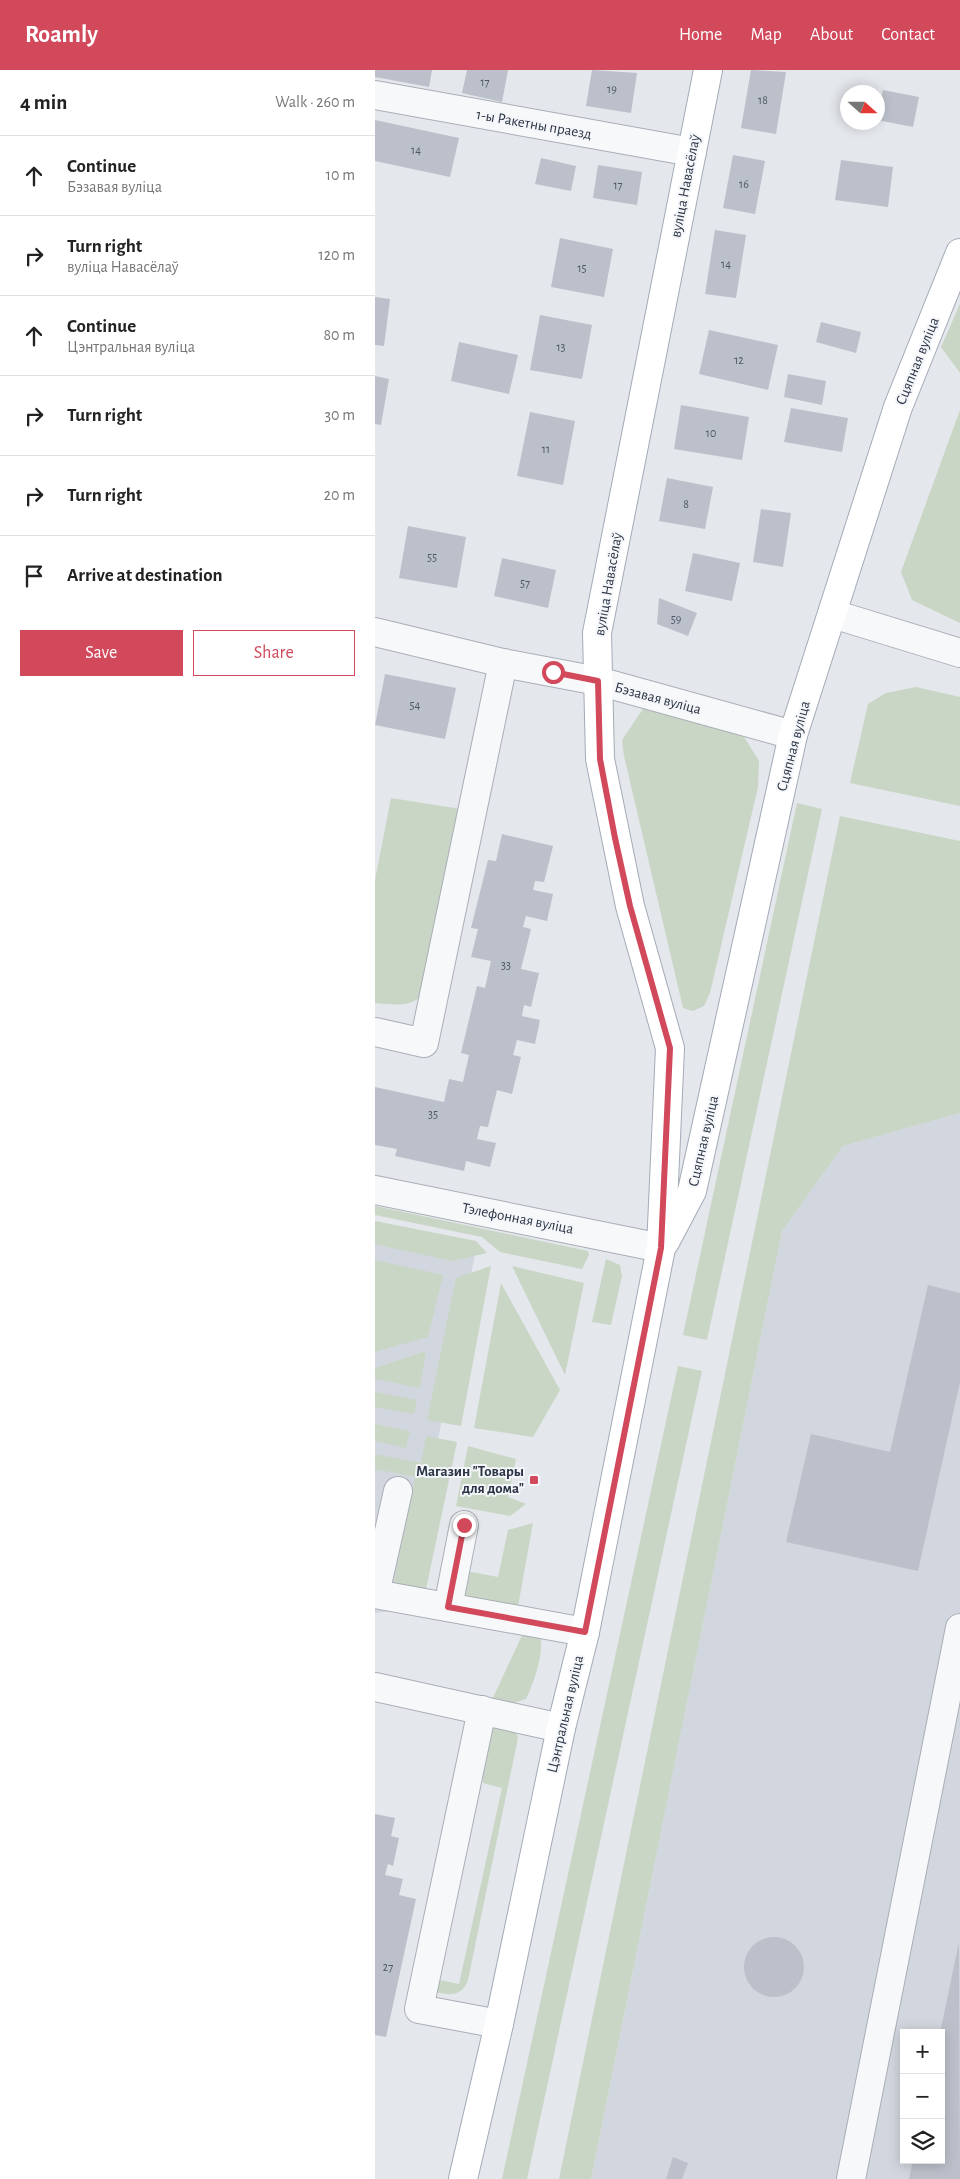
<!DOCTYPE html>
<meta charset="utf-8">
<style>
:root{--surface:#fff;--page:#f2f2f2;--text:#222;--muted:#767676;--line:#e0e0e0;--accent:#d1495b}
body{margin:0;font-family:"Alegreya Sans",sans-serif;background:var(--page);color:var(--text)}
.controls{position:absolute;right:15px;bottom:15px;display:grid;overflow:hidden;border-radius:0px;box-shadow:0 2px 12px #0003}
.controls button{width:45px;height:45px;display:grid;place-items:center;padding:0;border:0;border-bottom:1px solid var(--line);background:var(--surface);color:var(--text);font:25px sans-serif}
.compass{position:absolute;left:465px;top:15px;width:45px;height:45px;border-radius:50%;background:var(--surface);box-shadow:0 2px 12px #0003;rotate:111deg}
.stop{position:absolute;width:15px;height:15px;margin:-11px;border:4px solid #d1495b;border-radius:50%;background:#fff}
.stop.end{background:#d1495b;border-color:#fff;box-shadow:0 1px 5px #0008}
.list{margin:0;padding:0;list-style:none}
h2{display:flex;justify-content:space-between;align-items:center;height:65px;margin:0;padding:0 20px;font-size:21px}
h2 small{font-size:16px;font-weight:400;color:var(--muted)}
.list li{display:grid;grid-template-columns:32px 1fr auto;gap:15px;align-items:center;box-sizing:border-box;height:80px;padding:0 20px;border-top:1px solid var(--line)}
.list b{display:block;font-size:19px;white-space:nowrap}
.list p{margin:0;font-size:16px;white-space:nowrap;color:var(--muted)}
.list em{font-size:16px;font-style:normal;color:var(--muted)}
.actions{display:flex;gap:10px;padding:15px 20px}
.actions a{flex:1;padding:11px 0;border:1px solid var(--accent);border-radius:0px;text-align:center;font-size:18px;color:var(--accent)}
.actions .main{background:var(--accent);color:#fff}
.icon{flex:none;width:28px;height:28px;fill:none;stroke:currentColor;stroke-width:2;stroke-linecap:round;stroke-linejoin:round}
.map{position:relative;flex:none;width:585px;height:2109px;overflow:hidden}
header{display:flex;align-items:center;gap:30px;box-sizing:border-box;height:70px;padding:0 25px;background:var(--accent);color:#fff}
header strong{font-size:24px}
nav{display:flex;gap:28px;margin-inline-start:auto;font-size:18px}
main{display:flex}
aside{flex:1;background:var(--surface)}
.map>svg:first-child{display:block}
.built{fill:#d2d6de;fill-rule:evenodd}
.green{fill:#c9d6c5}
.building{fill:#bbc0ca}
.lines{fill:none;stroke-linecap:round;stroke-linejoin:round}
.minor-casing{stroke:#a9aeb7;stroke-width:30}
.major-casing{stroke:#a3abb8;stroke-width:30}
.minor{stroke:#f7f8fa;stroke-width:28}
.major{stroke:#fff;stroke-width:28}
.route{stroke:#d1495b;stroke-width:6}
.poi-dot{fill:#d1495b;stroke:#f4f6f9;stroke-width:2}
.labels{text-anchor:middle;stroke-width:4;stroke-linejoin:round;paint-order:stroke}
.number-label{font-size:12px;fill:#4f5766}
.street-label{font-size:15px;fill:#2b3445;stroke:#f4f6f9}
.poi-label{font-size:15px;font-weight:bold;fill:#2b3445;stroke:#f4f6f9;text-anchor:end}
</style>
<header>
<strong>Roamly</strong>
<nav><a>Home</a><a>Map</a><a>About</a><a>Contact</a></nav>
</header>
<main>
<aside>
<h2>4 min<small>Walk · 260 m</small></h2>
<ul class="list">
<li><svg class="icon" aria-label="ahead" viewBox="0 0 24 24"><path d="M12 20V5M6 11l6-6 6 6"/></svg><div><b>Continue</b><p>Бэзавая вуліца</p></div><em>10 m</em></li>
<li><svg class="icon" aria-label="right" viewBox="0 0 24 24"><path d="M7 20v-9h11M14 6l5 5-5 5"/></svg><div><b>Turn right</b><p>вуліца Навасёлаў</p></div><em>120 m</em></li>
<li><svg class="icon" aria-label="ahead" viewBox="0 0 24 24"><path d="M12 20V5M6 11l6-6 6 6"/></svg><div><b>Continue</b><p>Цэнтральная вуліца</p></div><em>80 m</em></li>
<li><svg class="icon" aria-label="right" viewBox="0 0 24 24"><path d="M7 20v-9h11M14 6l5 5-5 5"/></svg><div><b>Turn right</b></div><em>30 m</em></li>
<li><svg class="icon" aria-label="right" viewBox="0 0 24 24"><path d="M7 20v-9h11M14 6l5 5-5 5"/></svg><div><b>Turn right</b></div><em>20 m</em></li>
<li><svg class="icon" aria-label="arrive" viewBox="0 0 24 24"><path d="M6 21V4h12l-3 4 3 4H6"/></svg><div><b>Arrive at destination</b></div></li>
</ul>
<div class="actions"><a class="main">Save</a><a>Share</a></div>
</aside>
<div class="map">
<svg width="585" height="2109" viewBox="0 0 585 2109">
<rect width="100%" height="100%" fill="#e4e7ec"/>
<g class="built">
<path d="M585,1043V2109H216L407,1161L468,1076ZM529,1963H566V2090H529Z"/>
<polygon points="0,1155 101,1179 29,1539 0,1543"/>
</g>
<g class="green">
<polygon points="585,234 585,303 566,277"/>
<polygon points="585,340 585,553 537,530 526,502"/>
<polygon points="541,617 585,627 585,736 475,713 493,634 511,623"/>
<polygon points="268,639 282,639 369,667 384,691 383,717 335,923 329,936 318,941 308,938 249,686 247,670"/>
<path d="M16,728L86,739L45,927C33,938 15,934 0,933V810Z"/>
<polygon points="422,733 447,739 332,1270 308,1265"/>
<polygon points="465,746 585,771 585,1043 468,1076 407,1161 216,2109 184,2109"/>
<polygon points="0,1136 213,1181 214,1185 207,1199 125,1182 107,1167 0,1145"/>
<polygon points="0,1151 101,1171 112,1183 77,1191 0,1174"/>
<polygon points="231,1189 245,1195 247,1206 236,1255 217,1252"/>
<polygon points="0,1190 68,1205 53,1267 0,1282"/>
<polygon points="116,1196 86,1356 52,1350 81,1208"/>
<polygon points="137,1196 209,1213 190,1305"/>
<polygon points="126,1213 185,1320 158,1367 99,1358"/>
<polygon points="51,1281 45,1318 0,1309 0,1298"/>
<polygon points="303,1296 327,1301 152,2109 127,2109"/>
<polygon points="0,1322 42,1330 39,1344 0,1337"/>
<polygon points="0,1354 35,1361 31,1378 0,1371"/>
<polygon points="51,1366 82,1372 50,1524 18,1517 40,1407 0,1399 0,1384 46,1393"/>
<polygon points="93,1376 141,1389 133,1427 151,1434 135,1446 81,1436"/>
<polygon points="158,1453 142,1542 88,1528 92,1501 123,1507 133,1460"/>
<path d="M148,1563L165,1567C170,1581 158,1615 151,1629L139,1633L117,1630Z"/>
<path d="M124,1653L139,1657L143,1668L93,1910C87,1926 76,1926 61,1922L59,1915L65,1910L84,1914L127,1718L108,1713L107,1699L115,1659Z"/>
</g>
<g class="building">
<polygon points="0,0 57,0 54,17 0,7"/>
<polygon points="92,0 133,0 127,32 87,23"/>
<polygon points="217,0 262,3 256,43 211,36"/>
<polygon points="376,0 411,2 401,64 366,58"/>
<polygon points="508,20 544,27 538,57 502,50"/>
<polygon points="0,50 84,68 75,107 0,91"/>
<polygon points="358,85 390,91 380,144 348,138"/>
<polygon points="166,88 201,96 196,121 160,114"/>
<polygon points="466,90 518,97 513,137 460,130"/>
<polygon points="223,95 267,102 262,135 218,128"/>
<polygon points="340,160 371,165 361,228 330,224"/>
<polygon points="185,168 238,179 229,227 176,217"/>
<polygon points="0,227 15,229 9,276 0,275"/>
<polygon points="165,245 217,255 207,309 155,300"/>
<polygon points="446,252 486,262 481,283 441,272"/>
<polygon points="334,260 403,275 393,320 324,304"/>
<polygon points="84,272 143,285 134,324 76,311"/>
<polygon points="413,304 451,311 447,335 409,327"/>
<polygon points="0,306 14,309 6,355 0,354"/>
<polygon points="306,335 374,347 367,390 299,379"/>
<polygon points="416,338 473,348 467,382 409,372"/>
<polygon points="155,342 200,351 188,415 142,406"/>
<polygon points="292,408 338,417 330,459 284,451"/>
<polygon points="386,439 416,443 408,497 378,492"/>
<polygon points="33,456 91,467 82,518 24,508"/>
<polygon points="318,483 365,493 357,531 310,521"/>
<polygon points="127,488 181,500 173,538 119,526"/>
<polygon points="284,528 322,543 313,566 282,554"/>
<polygon points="10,604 81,618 70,669 0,655"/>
<polygon points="127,764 178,776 169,812 160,811 158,820 178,824 172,851 151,846 148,857 156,859 146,899 164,903 156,937 149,935 147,946 165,950 160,974 142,970 138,985 146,987 137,1024 122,1020 113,1057 105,1056 102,1069 121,1073 115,1097 91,1091 89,1101 20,1086 22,1079 0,1075 0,1017 69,1032 74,1009 88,1012 94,985 86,983 102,916 110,918 116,891 96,887 103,859 96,858 113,790 121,791"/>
<polygon points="553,1215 585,1223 585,1312 543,1501 411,1472 436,1364 515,1382"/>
<polygon points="0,1744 20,1748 16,1766 24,1768 18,1796 13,1794 10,1805 28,1809 24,1825 41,1829 11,1967 0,1965"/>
<circle cx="399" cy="1897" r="30"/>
<polygon points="584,1872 585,2109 534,2109 538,2090 566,2090 565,1963"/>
<polygon points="298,2087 313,2093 307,2109 291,2109"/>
</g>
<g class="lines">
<g class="minor-casing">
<g id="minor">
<polyline points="0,25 317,82"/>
<polyline points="458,544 585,583"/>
<polyline points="0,562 128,593 223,611 418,665"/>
<polyline points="0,962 49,973 128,593"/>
<polyline points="0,1120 286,1178"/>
<polyline points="0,1524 210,1562"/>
<polyline points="0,1524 23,1421"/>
<polyline points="73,1537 89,1455"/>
<polyline points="0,1617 186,1658"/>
<polyline points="107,1640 44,1939 124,1954"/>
<polyline points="476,2109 585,1558"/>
</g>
</g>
<g class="major-casing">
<g id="major">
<polyline points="290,1172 317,1121 418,665 523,337 585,183"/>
<polyline points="88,2109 124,1954 186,1658 210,1562 286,1178 295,978 255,836 225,689 222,563 333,0"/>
</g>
</g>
<use href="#minor" class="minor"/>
<use href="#major" class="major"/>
</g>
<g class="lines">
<polyline class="route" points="89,1455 73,1537 210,1562 286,1178 295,978 255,836 240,768 225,689 223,611 178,602"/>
</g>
<rect class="poi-dot" x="154" y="1405" width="10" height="10" rx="2.5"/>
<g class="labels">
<g class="number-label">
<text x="110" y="16">17</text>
<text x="237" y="23">19</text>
<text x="388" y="34">18</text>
<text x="41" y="84">14</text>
<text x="369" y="118">16</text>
<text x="243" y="119">17</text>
<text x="351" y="198">14</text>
<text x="207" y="202">15</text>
<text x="186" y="281">13</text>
<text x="364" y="294">12</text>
<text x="336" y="367">10</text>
<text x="171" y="383">11</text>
<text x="311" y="438">8</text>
<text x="57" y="491">55</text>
<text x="150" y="517">57</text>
<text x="301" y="553">59</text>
<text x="40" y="639">54</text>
<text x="131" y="899">33</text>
<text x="58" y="1048">35</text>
<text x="13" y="1901">27</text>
</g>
<g class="street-label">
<text transform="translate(159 54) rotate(10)" y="5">1-ы Ракетны праезд</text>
<text transform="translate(310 116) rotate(-79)" y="5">вуліца Навасёлаў</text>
<text transform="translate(542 291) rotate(-68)" y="5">Сцяпная вуліца</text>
<text transform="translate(233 514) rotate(-80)" y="5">вуліца Навасёлаў</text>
<text transform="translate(283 628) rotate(15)" y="5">Бэзавая вуліца</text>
<text transform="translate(418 676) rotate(-75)" y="5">Сцяпная вуліца</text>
<text transform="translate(328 1071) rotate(-77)" y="5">Сцяпная вуліца</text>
<text transform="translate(143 1148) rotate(11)" y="5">Тэлефонная вуліца</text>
<text transform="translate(190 1644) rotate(-77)" y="5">Цэнтральная вуліца</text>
</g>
<g class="poi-label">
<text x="149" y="1406">Магазин "Товары<tspan x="149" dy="17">для дома"</tspan></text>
</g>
</g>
</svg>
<div class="controls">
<button>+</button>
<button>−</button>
<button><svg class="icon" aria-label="layers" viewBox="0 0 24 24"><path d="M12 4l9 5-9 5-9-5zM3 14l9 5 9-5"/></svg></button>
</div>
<svg class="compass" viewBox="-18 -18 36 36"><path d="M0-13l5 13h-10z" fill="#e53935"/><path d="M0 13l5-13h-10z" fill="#767676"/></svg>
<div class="stop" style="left:178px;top:602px"></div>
<div class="stop end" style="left:89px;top:1455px"></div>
</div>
</main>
